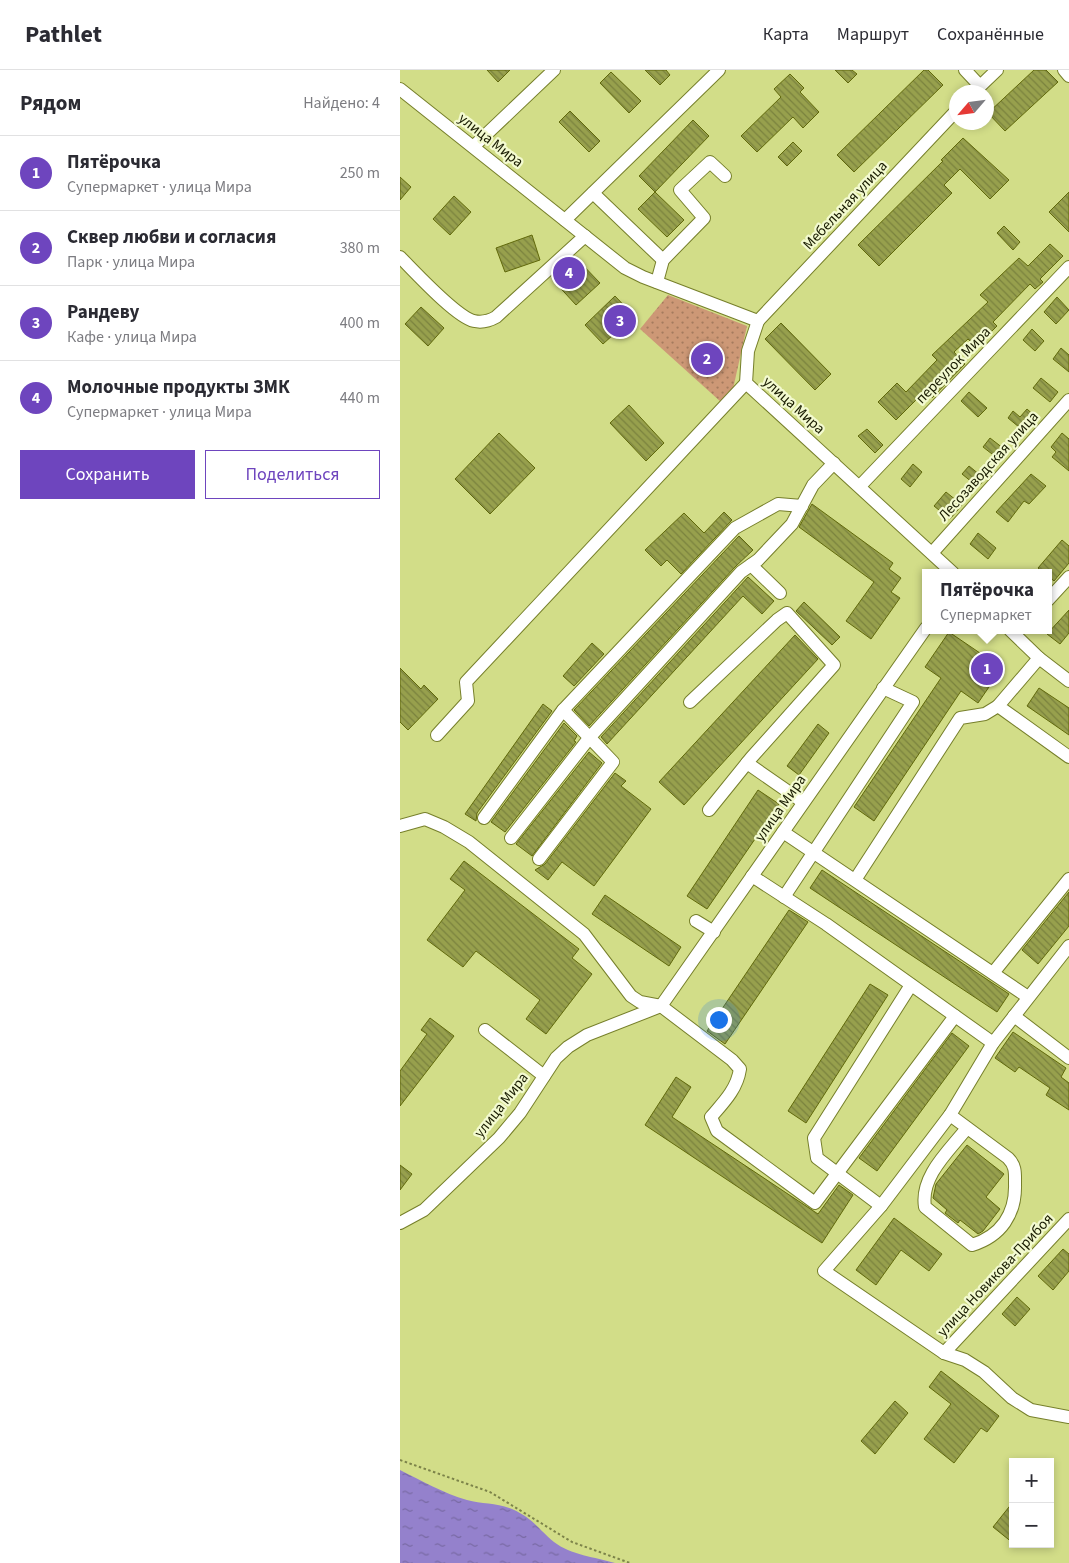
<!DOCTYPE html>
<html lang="ru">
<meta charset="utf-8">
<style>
:root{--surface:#fff;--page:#f2f2f3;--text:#2b2b33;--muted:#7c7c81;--line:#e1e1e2;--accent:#6e45be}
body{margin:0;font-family:"Source Sans 3",sans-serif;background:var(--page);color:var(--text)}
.controls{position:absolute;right:15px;bottom:15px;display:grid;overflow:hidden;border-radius:0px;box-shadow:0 2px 8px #0003}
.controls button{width:45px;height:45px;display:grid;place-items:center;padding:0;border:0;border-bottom:1px solid var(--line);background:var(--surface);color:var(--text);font:25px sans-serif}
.compass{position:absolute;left:549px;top:15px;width:45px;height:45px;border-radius:50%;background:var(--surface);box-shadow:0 2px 8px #0003;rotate:242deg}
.you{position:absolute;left:318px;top:949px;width:18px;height:18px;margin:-12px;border:4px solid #fff;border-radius:50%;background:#1a73e8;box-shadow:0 0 0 8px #1a73e833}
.badge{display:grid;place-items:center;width:32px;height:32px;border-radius:50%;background:var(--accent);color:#fff;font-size:16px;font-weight:700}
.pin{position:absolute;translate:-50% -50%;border:2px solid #fff;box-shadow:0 1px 5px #0006}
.popup{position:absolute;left:522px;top:499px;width:130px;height:65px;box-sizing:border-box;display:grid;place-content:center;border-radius:0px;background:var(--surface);filter:drop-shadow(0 1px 4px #0005);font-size:16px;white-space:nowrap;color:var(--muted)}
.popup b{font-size:19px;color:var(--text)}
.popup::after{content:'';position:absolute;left:50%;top:100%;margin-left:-10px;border:10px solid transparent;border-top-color:var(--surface)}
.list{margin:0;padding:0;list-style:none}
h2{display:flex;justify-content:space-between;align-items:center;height:65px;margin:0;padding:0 20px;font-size:21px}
h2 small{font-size:16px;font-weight:400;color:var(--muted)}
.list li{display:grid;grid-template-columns:32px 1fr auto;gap:15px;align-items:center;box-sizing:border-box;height:75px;padding:0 20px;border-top:1px solid var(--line)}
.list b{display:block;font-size:19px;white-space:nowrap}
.list p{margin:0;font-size:16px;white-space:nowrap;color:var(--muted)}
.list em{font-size:16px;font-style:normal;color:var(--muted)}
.actions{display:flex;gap:10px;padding:15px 20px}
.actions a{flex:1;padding:11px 0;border:1px solid var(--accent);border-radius:0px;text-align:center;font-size:18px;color:var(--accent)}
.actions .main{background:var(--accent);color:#fff}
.map{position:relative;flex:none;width:669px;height:1493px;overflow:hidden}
header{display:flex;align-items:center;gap:30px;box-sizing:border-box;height:70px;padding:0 25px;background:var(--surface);border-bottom:1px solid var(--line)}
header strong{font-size:24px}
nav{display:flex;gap:28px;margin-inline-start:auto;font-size:18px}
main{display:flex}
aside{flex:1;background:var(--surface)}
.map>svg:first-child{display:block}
.park{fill:url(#park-dots)}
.water{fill:url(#water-ripples)}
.building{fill:url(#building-back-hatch);stroke:#61690b}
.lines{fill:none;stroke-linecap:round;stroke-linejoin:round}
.minor-casing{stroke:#767f2a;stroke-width:14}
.path{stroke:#7c8349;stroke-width:2;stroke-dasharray:2.5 2.5;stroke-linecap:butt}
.minor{stroke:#fff;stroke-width:12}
.labels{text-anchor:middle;stroke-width:4.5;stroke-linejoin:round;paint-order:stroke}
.street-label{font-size:15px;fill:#181b00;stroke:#f3fad0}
</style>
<header>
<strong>Pathlet</strong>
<nav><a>Карта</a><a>Маршрут</a><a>Сохранённые</a></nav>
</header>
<main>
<aside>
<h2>Рядом<small>Найдено: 4</small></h2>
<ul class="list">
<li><span class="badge">1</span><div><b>Пятёрочка</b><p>Супермаркет · улица Мира</p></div><em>250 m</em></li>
<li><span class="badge">2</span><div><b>Сквер любви и согласия</b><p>Парк · улица Мира</p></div><em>380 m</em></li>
<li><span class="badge">3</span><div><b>Рандеву</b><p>Кафе · улица Мира</p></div><em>400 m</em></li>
<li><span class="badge">4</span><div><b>Молочные продукты ЗМК</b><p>Супермаркет · улица Мира</p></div><em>440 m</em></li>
</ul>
<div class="actions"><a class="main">Сохранить</a><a>Поделиться</a></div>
</aside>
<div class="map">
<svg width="669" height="1493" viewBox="0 0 669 1493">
<defs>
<pattern id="park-dots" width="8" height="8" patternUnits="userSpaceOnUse" patternTransform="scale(1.25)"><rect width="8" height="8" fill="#cd9876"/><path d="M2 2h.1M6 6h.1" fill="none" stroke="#a57b5e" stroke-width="1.8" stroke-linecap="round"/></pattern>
<pattern id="water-ripples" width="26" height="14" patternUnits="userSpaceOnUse" patternTransform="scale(1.25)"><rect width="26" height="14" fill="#9481cc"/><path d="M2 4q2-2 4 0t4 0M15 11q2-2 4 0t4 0" fill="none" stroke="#7869a3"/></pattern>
<pattern id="building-back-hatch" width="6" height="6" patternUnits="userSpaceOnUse" patternTransform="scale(1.25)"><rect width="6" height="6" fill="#97a04d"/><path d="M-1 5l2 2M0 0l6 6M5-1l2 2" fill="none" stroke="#7a823e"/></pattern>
</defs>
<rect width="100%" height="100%" fill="#d2dd88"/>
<polygon class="park" points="268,225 347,256 333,319 321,332 240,259"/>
<path class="water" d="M0,1400C22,1411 43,1423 67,1430C82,1434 97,1433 112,1439C134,1449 137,1458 154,1472C171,1485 195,1487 215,1493H0Z"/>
<g class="building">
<polygon points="87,0 110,0 98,12"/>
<polygon points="245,0 266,0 270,5 260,15"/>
<polygon points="435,0 452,0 457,4 448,13"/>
<polygon points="524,0 528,0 543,15 454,102 437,85"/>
<polygon points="634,0 646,0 658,12 605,61 588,43"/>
<polygon points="211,2 241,31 229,43 200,13"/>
<polygon points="390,4 404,18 400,22 419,42 403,58 393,47 357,82 341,66 381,27 374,19"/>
<polygon points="170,41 200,71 189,82 159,52"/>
<polygon points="293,50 309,66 255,122 239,106"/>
<polygon points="563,68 609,110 590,129 560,99 544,115 552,123 479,196 458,175 543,91 541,90"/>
<polygon points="393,72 402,81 387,96 378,87"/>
<polygon points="0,107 11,117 0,130"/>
<polygon points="255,122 284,150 267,167 238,139"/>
<polygon points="669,122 669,162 649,142"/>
<polygon points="54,126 71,142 50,165 33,149"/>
<polygon points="604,156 620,172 613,180 597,163"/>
<polygon points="132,165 140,190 105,202 96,178"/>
<polygon points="650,174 663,186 640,209 643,212 635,219 630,214 593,252 597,256 576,277 568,269 554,282 565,294 532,328 525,321 496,350 478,332 497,313 506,322 537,290 532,285 588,232 580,225 619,188 628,196"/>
<polygon points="176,188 200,213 176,235 153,210"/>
<polygon points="215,226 234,246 203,274 185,255"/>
<polygon points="657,227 669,240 656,254 644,242"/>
<polygon points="21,237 44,258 28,276 5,254"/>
<polygon points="381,253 431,304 415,320 365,269"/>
<polygon points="632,259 644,271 635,281 623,270"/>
<polygon points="661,278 669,285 669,302 653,289"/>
<polygon points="641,308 658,322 650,332 633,318"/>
<polygon points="569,322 587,338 578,347 561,331"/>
<polygon points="229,335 264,373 246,391 210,353"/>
<polygon points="627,339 637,348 625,362 608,348 613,341 620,347"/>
<polygon points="467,359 483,375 475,383 458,366"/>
<polygon points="99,363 135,398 90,444 55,409"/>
<polygon points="662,363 669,369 669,401 652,387 656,382 651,377"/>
<polygon points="590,368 608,382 601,391 583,377"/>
<polygon points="513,394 522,402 510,417 501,409"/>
<polygon points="569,396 585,409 578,417 562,404"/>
<polygon points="631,404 646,416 629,434 624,431 608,452 596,442"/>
<polygon points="546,422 562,435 550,449 534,436"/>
<polygon points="412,434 493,493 489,499 501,508 491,522 500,528 471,569 446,551 474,512 399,457"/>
<polygon points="324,442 332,450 281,504 267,490 261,496 245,480 284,443 304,463"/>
<polygon points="578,463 596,478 588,489 570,474"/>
<polygon points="339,466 353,480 335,497 189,656 174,640"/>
<polygon points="662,470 669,476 669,493 654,511 648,506 648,503 644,503 638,498"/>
<polygon points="348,507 374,531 362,544 343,526 207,674 201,667"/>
<polygon points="404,532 440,567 432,575 396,541"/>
<polygon points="669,540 669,563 660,574 647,564"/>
<polygon points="549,562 602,598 578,633 561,621 474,751 454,737 541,608 525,597"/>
<polygon points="395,565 418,589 284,735 259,712"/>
<polygon points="192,573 204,584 174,616 163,606"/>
<polygon points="0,598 21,619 24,615 38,629 8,660 0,652"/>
<polygon points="639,618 669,638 669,665 627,636"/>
<polygon points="143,634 152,641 77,743 76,751 65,744"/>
<polygon points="164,653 177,666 174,671 176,672 105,762 91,752"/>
<polygon points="418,654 429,663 399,705 387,696"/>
<polygon points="189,682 202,693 132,786 116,774"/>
<polygon points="215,703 226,711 221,716 251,739 194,816 162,792 148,810 135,800 145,794"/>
<polygon points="358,720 379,734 307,839 287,826"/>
<polygon points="64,791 179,879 172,888 192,904 146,964 126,949 140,930 76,881 63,897 27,870 65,820 50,809"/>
<polygon points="422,800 609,924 597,942 410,818"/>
<polygon points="669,822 669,856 638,894 622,880"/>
<polygon points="205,825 281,877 269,896 192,844"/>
<polygon points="389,840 408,852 325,974 307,961"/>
<polygon points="470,914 488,925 406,1053 388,1041"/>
<polygon points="30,948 54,966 0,1036 0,1001 27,964 21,960"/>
<polygon points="613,962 666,998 661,1007 669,1013 669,1040 646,1025 650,1018 619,997 615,1002 595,988"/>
<polygon points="552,963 569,976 477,1101 459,1088"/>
<polygon points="276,1007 291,1017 272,1047 418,1144 439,1115 453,1125 422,1173 245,1055"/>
<polygon points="567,1075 604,1104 586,1127 600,1139 583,1161 578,1164 560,1150 558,1153 545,1143 547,1140 533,1128 536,1114"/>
<polygon points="0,1095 12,1104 0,1120"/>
<polygon points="494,1148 542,1184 529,1201 501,1180 476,1215 456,1200"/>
<polygon points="663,1179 669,1184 669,1201 653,1220 638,1206"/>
<polygon points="617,1227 630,1239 615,1256 602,1244"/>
<polygon points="541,1301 599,1346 587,1362 581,1358 554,1393 524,1369 551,1334 529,1317"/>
<polygon points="495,1331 508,1343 475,1384 461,1371"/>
<polygon points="613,1432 613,1473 593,1457"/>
</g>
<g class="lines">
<g class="minor-casing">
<g id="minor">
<polyline points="565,0 580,16"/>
<polyline points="664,0 669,6"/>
<polyline points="0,19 225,198 243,207 358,251 348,281 346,313 553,503"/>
<polyline points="574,22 597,0"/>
<polyline points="74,76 154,0"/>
<polyline points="193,123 263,190"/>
<polyline points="165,150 319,0"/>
<path d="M0,187C15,202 56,247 74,251C83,253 89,251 96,247L185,166"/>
<polyline points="257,212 263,190 304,148 280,120 310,92 325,106"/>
<polyline points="358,251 556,41"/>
<polyline points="460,416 669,197"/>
<polyline points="532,483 669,330"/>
<polyline points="351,495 380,523"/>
<polyline points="648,530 669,507"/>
<polyline points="610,560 639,588 669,611"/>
<polyline points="639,588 598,636 669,687"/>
<polyline points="290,632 377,550 387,543 434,595 351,688 309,740"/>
<polyline points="163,640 335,458 378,434 402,436"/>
<polyline points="37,665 68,631 66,612 346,313"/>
<polyline points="347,693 403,732"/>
<polyline points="84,748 163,640 213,692 139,789"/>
<path d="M0,756L25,749L44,757L69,772L184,864L231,926L240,932L261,936L332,990L340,999C337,1019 324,1032 311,1047L317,1061L415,1133L555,946"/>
<polyline points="383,762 628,927"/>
<polyline points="111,768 190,667 341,502 358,490 392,454 413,415 434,393"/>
<polyline points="352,806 426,854 593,973"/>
<polyline points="455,810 560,648 585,644 598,636"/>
<polyline points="384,827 513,632 483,618"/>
<polyline points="296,851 314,862"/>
<polyline points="669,876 593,973 550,1045 481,1136 424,1201 544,1283 565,1290 584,1302 612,1328 631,1340 669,1347"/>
<polyline points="593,903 669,809"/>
<polyline points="614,946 669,988"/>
<polyline points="85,960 144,1006"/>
<path d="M550,1045L608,1088C616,1096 615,1103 615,1114C616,1144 601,1166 572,1175L525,1137C520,1106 549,1081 567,1058"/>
<polyline points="481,1136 417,1088 414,1068 511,915"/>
<polyline points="0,1153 24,1140 99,1068 120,1043 156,988 168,977 187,965 261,936 526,558"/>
<polyline points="544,1283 669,1149"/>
</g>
</g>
<polyline class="path" points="0,1390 90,1422 172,1472 230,1493"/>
<use href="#minor" class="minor"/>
</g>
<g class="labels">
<g class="street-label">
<text transform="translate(91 70) rotate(38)" y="5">улица Мира</text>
<text transform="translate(445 135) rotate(-47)" y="5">Мебельная улица</text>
<text transform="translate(553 295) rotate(-46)" y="5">переулок Мира</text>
<text transform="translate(394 335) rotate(42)" y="5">улица Мира</text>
<text transform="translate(588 396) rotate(-48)" y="5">Лесозаводская улица</text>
<text transform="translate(380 738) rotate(-55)" y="5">улица Мира</text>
<text transform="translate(101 1035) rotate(-52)" y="5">улица Мира</text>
<text transform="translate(595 1205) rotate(-47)" y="5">улица Новикова-Прибоя</text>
</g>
</g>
</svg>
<div class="controls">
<button>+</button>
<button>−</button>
</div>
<svg class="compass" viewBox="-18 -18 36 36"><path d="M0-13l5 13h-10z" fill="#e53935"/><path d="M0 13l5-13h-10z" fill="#7c7c81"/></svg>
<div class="you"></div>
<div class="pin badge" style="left:587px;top:599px">1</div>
<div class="popup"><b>Пятёрочка</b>Супермаркет</div>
<div class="pin badge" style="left:307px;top:289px">2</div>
<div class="pin badge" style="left:220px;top:251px">3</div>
<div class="pin badge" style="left:169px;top:203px">4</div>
</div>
</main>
